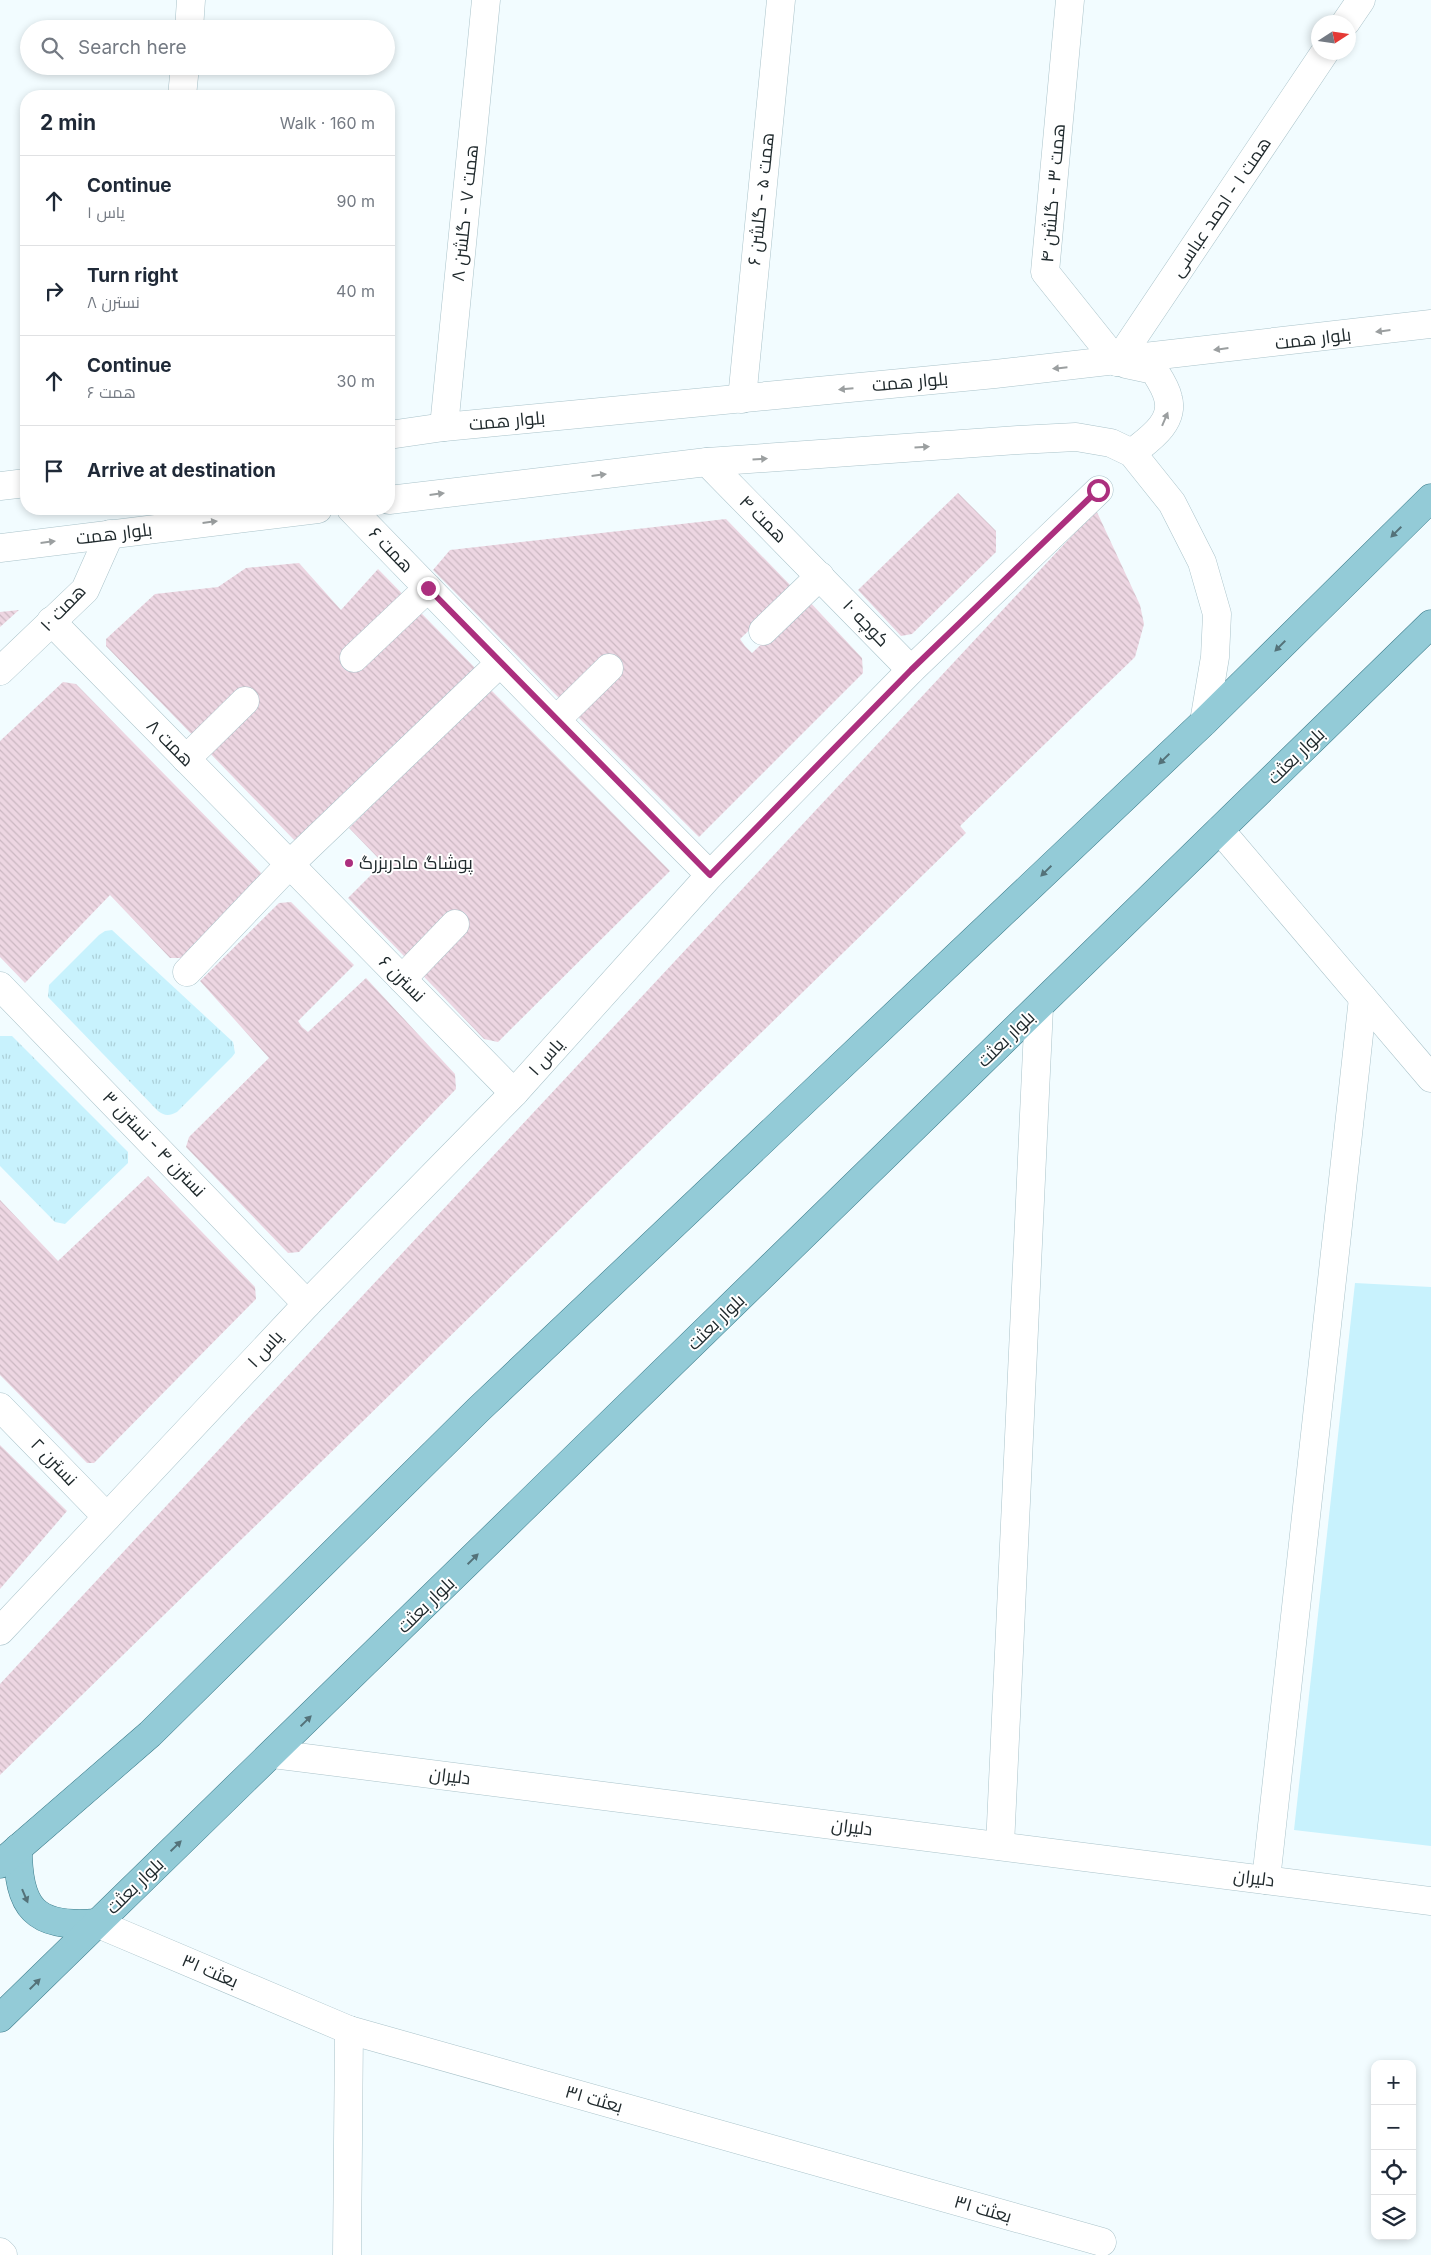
<!DOCTYPE html>
<meta charset="utf-8">
<style>
:root{--surface:#fff;--page:#f2f2f3;--text:#1f2937;--muted:#747a83;--line:#e0e1e3}
body{margin:0;font-family:Inter,Cairo,sans-serif;background:var(--page);color:var(--text)}
.controls{position:absolute;right:15px;bottom:15px;display:grid;overflow:hidden;border-radius:10px;box-shadow:0 2px 8px #0003}
.controls button{width:45px;height:45px;display:grid;place-items:center;padding:0;border:0;border-bottom:1px solid var(--line);background:var(--surface);color:var(--text);font:25px sans-serif}
.compass{position:absolute;left:1311px;top:15px;width:45px;height:45px;border-radius:50%;background:var(--surface);box-shadow:0 2px 8px #0003;rotate:78deg}
.stop{position:absolute;width:15px;height:15px;margin:-11px;border:4px solid #ac2f7e;border-radius:50%;background:#fff}
.stop.end{background:#ac2f7e;border-color:#fff;box-shadow:0 1px 5px #0008}
.list{margin:0;padding:0;list-style:none}
h2{display:flex;justify-content:space-between;align-items:center;height:65px;margin:0;padding:0 20px;font-size:21px}
h2 small{font-size:16px;font-weight:400;color:var(--muted)}
.list li{display:grid;grid-template-columns:32px 1fr auto;gap:15px;align-items:center;box-sizing:border-box;height:90px;padding:0 20px;border-top:1px solid var(--line)}
.list b{display:block;font-size:19px;white-space:nowrap}
.list p{margin:0;font-size:16px;white-space:nowrap;color:var(--muted)}
.list em{font-size:16px;font-style:normal;color:var(--muted)}
.icon{flex:none;width:28px;height:28px;fill:none;stroke:currentColor;stroke-width:2;stroke-linecap:round;stroke-linejoin:round}
.map{position:relative;flex:none;width:1431px;height:2255px;overflow:hidden}
.search{position:absolute;background:var(--surface);box-shadow:0 2px 8px #0003;left:20px;top:20px;width:375px;height:55px;display:flex;align-items:center;gap:12px;box-sizing:border-box;padding:0 18px;border-radius:28px;color:var(--muted);font-size:19px}
.panel{position:absolute;background:var(--surface);box-shadow:0 2px 8px #0003;left:20px;top:90px;width:375px;height:425px;border-radius:20px}
.map>svg:first-child{display:block}
.grass{fill:url(#grass-tufts)}
.park{fill:#c8f2fd}
.building{fill:url(#building-back-hatch)}
.lines{fill:none;stroke-linecap:round;stroke-linejoin:round}
.minor-casing{stroke:#aac3ca;stroke-width:29}
.major-casing{stroke:#3c7c8b;stroke-width:29}
.minor{stroke:#fff;stroke-width:28}
.major{stroke:#93cbd7;stroke-width:28}
.oneway{fill:#9b9fa0}
.oneway2{fill:#547279}
.route{stroke:#ac2f7e;stroke-width:6}
.poi-dot{fill:#ac2f7e;stroke:#fff;stroke-width:2}
.labels{text-anchor:middle;stroke-width:4;stroke-linejoin:round;paint-order:stroke}
.street-label{font-size:18px;fill:#202a2d;stroke:#fff}
.poi-label{font-size:18px;fill:#202a2d;stroke:#fff;text-anchor:start}
</style>
<div class="map">
<svg width="1431" height="2255" viewBox="0 0 1431 2255">
<defs>
<pattern id="grass-tufts" width="24" height="20" patternUnits="userSpaceOnUse" patternTransform="scale(1.25)"><rect width="24" height="20" fill="#c8f2fd"/><path d="M3 7l-1-3M5 7V3M7 7l1-3M15 17l-1-3M17 17v-4M19 17l1-3" fill="none" stroke="#acd0d9"/></pattern>
<pattern id="building-back-hatch" width="6" height="6" patternUnits="userSpaceOnUse" patternTransform="scale(1.25)"><rect width="6" height="6" fill="#edd6e2"/><path d="M-1 5l2 2M0 0l6 6M5-1l2 2" fill="none" stroke="#cbb8c2"/></pattern>
</defs>
<rect width="100%" height="100%" fill="#f2fcff"/>
<g class="grass">
<path d="M112,930L233,1042L235,1053L232,1057L177,1112C169,1116 165,1116 158,1111L48,997L49,985L99,935L105,931Z"/>
<polygon points="0,1036 12,1036 128,1152 128,1163 65,1224 55,1222 0,1166"/>
</g>
<polygon class="park" points="1355,1283 1431,1287 1431,1846 1294,1830"/>
<g class="building">
<polygon points="958,493 996,531 996,552 912,634 901,636 858,590"/>
<polygon points="1096,510 1140,605 1144,624 1135,657 960,826 966,833 0,1775 0,1684"/>
<polygon points="726,519 793,588 740,639 745,646 752,653 808,600 862,658 863,673 699,837 576,715 617,667 607,654 561,700 433,570 450,550"/>
<polygon points="299,563 341,610 378,569 480,673 299,845 106,646 106,639 155,594 218,587 246,568"/>
<polygon points="19,610 0,627 0,612"/>
<polygon points="63,682 76,684 264,876 181,958 170,958 110,895 25,983 0,957 0,741"/>
<polygon points="490,689 670,871 498,1042 484,1039 348,898 383,863 349,828"/>
<polygon points="291,902 354,965 298,1021 302,1027 308,1032 366,978 455,1074 456,1089 299,1252 288,1253 186,1147 189,1137 269,1058 200,981 279,903"/>
<polygon points="148,1176 255,1287 256,1299 94,1463 87,1463 0,1375 0,1200 58,1261"/>
<polygon points="0,1445 67,1511 0,1589"/>
</g>
<g class="lines">
<g class="minor-casing">
<g id="minor">
<polyline points="1070,0 1045,272 1117,362"/>
<polyline points="1346,22 1361,0"/>
<polyline points="189,29 191,0"/>
<polyline points="182,96 185,66"/>
<polyline points="1117,362 1325,52"/>
<path d="M1126,364L1154,370C1159,378 1166,388 1168,398C1175,423 1148,440 1132,453"/>
<polyline points="742,399 781,0"/>
<polyline points="444,427 486,0"/>
<polyline points="389,435 444,427 995,374 1431,324"/>
<polyline points="707,462 911,670"/>
<polyline points="0,486 26,483"/>
<polyline points="389,500 707,462 1018,440 1076,437 1111,443 1132,453 1172,503 1202,562 1217,614 1215,657 1204,722"/>
<polyline points="351,509 556,720 710,875"/>
<polyline points="0,548 318,509"/>
<polyline points="51,621 514,1093"/>
<polyline points="763,631 820,576"/>
<polyline points="354,658 428,588"/>
<polyline points="0,671 85,590 110,534"/>
<polyline points="556,720 609,668"/>
<polyline points="186,759 245,701"/>
<polyline points="1220,830 1431,1078"/>
<polyline points="187,972 289,865 500,663"/>
<polyline points="402,979 455,924"/>
<polyline points="0,986 307,1304"/>
<polyline points="0,1407 107,1517"/>
<polyline points="0,1631 307,1304 514,1093 710,875 911,670 1099,490"/>
<polyline points="273,1754 1431,1901"/>
<polyline points="1000,1846 1039,1007"/>
<polyline points="1266,1880 1363,998"/>
<polyline points="96,1923 349,2030 1102,2242"/>
<polyline points="0,2252 3,2255"/>
<polyline points="347,2255 349,2030"/>
</g>
</g>
<g class="major-casing">
<g id="major">
<path d="M18,1848C18,1908 34,1928 96,1923"/>
<polyline points="0,1864 150,1734 478,1410 1204,722 1431,498"/>
<polyline points="0,2018 1431,624"/>
</g>
</g>
<use href="#minor" class="minor"/>
<use href="#major" class="major"/>
</g>
<defs><path id="oneway-solid" d="M-6-.8H1V-3.2L6.5 0L1 3.2V.8H-6Z" transform="scale(1.25)"/></defs>
<g class="oneway">
<use href="#oneway-solid" transform="translate(1383 331) rotate(173)"/>
<use href="#oneway-solid" transform="translate(1221 349) rotate(173)"/>
<use href="#oneway-solid" transform="translate(1060 368) rotate(174)"/>
<use href="#oneway-solid" transform="translate(846 389) rotate(175)"/>
<use href="#oneway-solid" transform="translate(1165 419) rotate(-67)"/>
<use href="#oneway-solid" transform="translate(922 447) rotate(-4)"/>
<use href="#oneway-solid" transform="translate(760 459) rotate(-4)"/>
<use href="#oneway-solid" transform="translate(599 475) rotate(-7)"/>
<use href="#oneway-solid" transform="translate(437 494) rotate(-7)"/>
<use href="#oneway-solid" transform="translate(210 522) rotate(-7)"/>
<use href="#oneway-solid" transform="translate(48 542) rotate(-7)"/>
</g>
<g class="oneway2">
<use href="#oneway-solid" transform="translate(1396 532) rotate(135)"/>
<use href="#oneway-solid" transform="translate(1280 646) rotate(135)"/>
<use href="#oneway-solid" transform="translate(1164 759) rotate(136)"/>
<use href="#oneway-solid" transform="translate(1046 871) rotate(136)"/>
<use href="#oneway-solid" transform="translate(473 1559) rotate(-44)"/>
<use href="#oneway-solid" transform="translate(306 1721) rotate(-44)"/>
<use href="#oneway-solid" transform="translate(176 1846) rotate(-44)"/>
<use href="#oneway-solid" transform="translate(25 1896) rotate(67)"/>
<use href="#oneway-solid" transform="translate(35 1984) rotate(-45)"/>
</g>
<g class="lines">
<polyline class="route" points="428,588 710,875 911,670 1098,490"/>
</g>
<circle class="poi-dot" cx="349" cy="863" r="5"/>
<g class="labels">
<g class="street-label">
<text transform="translate(1053 193) rotate(-85)" y="6">همت ۳ - گلشن ۴</text>
<text transform="translate(761 199) rotate(-84)" y="6">همت ۵ - گلشن ۶</text>
<text transform="translate(1221 207) rotate(-56)" y="6">همت ۱ - احمد عباسی</text>
<text transform="translate(465 213) rotate(-84)" y="6">همت ۷ - گلشن ۸</text>
<text transform="translate(1313 339) rotate(-7)" y="6">بلوار همت</text>
<text transform="translate(910 382) rotate(-5)" y="6">بلوار همت</text>
<text transform="translate(507 421) rotate(-5)" y="6">بلوار همت</text>
<text transform="translate(763 519) rotate(45)" y="6">همت ۴</text>
<text transform="translate(114 534) rotate(-7)" y="6">بلوار همت</text>
<text transform="translate(391 550) rotate(46)" y="6">همت ۶</text>
<text transform="translate(63 608) rotate(-46)" y="6">همت ۱۰</text>
<text transform="translate(866 623) rotate(46)" y="6">کوچه ۱۰</text>
<text transform="translate(170 743) rotate(45)" y="6">همت ۸</text>
<text transform="translate(1296 756) rotate(-44)" y="6">بلوار بعثت</text>
<text transform="translate(402 979) rotate(45)" y="6">نسترن ۶</text>
<text transform="translate(1006 1039) rotate(-44)" y="6">بلوار بعثت</text>
<text transform="translate(546 1057) rotate(-48)" y="6">یاس ۱</text>
<text transform="translate(154 1144) rotate(46)" y="6">نسترن ۴ - نسترن ۳</text>
<text transform="translate(716 1322) rotate(-44)" y="6">بلوار بعثت</text>
<text transform="translate(265 1349) rotate(-47)" y="6">یاس ۱</text>
<text transform="translate(54 1462) rotate(46)" y="6">نسترن ۲</text>
<text transform="translate(426 1605) rotate(-44)" y="6">بلوار بعثت</text>
<text transform="translate(450 1776) rotate(7)" y="6">دلیران</text>
<text transform="translate(852 1827) rotate(7)" y="6">دلیران</text>
<text transform="translate(1254 1878) rotate(7)" y="6">دلیران</text>
<text transform="translate(135 1886) rotate(-44)" y="6">بلوار بعثت</text>
<text transform="translate(210 1971) rotate(23)" y="6">بعثت ۳۱</text>
<text transform="translate(594 2099) rotate(16)" y="6">بعثت ۳۱</text>
<text transform="translate(983 2209) rotate(16)" y="6">بعثت ۳۱</text>
</g>
<g class="poi-label">
<text x="359" y="869">پوشاگ مادربزرگ</text>
</g>
</g>
</svg>
<div class="controls">
<button>+</button>
<button>−</button>
<button><svg class="icon" aria-label="locate" viewBox="0 0 24 24"><circle cx="12" cy="12" r="6"/><path d="M12 2v4M12 18v4M2 12h4M18 12h4"/></svg></button>
<button><svg class="icon" aria-label="layers" viewBox="0 0 24 24"><path d="M12 4l9 5-9 5-9-5zM3 14l9 5 9-5"/></svg></button>
</div>
<svg class="compass" viewBox="-18 -18 36 36"><path d="M0-13l5 13h-10z" fill="#e53935"/><path d="M0 13l5-13h-10z" fill="#747a83"/></svg>
<div class="stop" style="left:1098px;top:490px"></div>
<div class="stop end" style="left:428px;top:588px"></div>
<div class="search"><svg class="icon" aria-label="search" viewBox="0 0 24 24"><circle cx="10" cy="10" r="6"/><path d="M15 15l6 6"/></svg>Search here</div>
<section class="panel">
<h2>2 min<small>Walk · 160 m</small></h2>
<ul class="list">
<li><svg class="icon" aria-label="ahead" viewBox="0 0 24 24"><path d="M12 20V5M6 11l6-6 6 6"/></svg><div><b>Continue</b><p>یاس ۱</p></div><em>90 m</em></li>
<li><svg class="icon" aria-label="right" viewBox="0 0 24 24"><path d="M7 20v-9h11M14 6l5 5-5 5"/></svg><div><b>Turn right</b><p>نسترن ۸</p></div><em>40 m</em></li>
<li><svg class="icon" aria-label="ahead" viewBox="0 0 24 24"><path d="M12 20V5M6 11l6-6 6 6"/></svg><div><b>Continue</b><p>همت ۶</p></div><em>30 m</em></li>
<li><svg class="icon" aria-label="arrive" viewBox="0 0 24 24"><path d="M6 21V4h12l-3 4 3 4H6"/></svg><div><b>Arrive at destination</b></div></li>
</ul>
</section>
</div>
